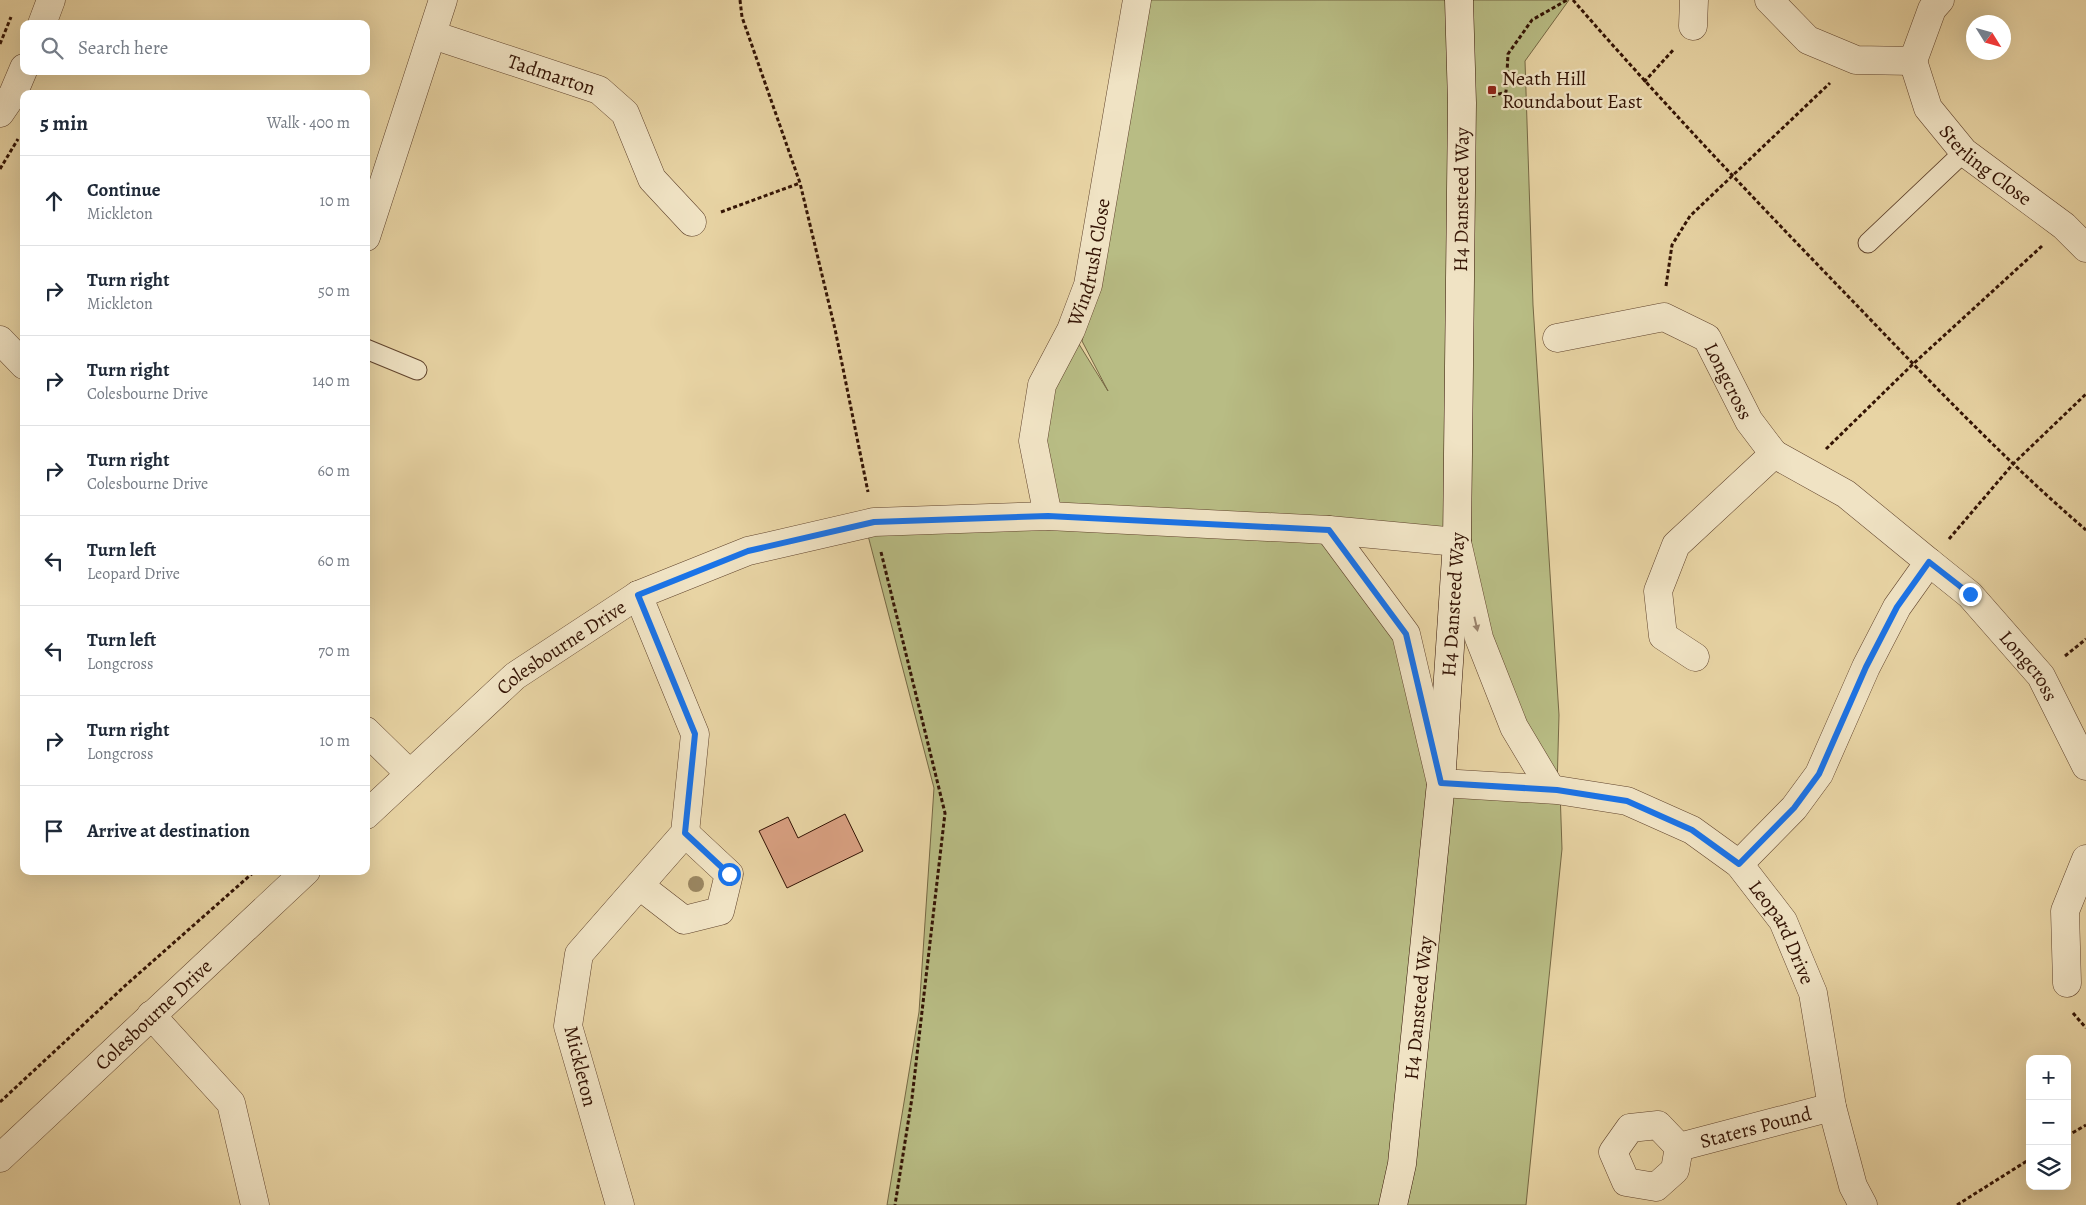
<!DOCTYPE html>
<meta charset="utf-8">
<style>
:root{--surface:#fff;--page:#f6f6f7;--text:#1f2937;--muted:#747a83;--line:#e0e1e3}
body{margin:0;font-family:Alegreya,serif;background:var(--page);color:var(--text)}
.controls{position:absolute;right:15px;bottom:15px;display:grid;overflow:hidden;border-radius:10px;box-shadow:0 5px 20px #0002}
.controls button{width:45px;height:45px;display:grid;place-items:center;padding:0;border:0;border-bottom:1px solid var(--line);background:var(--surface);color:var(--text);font:25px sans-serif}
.compass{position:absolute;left:1966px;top:15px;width:45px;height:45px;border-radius:50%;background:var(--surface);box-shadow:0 5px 20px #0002;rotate:127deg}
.stop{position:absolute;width:15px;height:15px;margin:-11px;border:4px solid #1a73e8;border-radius:50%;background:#fff}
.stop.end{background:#1a73e8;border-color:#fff;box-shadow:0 1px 5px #0008}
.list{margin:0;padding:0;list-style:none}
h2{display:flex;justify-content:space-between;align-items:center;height:65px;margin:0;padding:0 20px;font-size:21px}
h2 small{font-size:16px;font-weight:400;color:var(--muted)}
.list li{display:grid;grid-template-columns:32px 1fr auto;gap:15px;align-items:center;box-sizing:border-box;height:90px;padding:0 20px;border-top:1px solid var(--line)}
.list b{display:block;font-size:19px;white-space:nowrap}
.list p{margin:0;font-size:16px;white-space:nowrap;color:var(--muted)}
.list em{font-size:16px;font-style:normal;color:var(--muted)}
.icon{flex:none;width:28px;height:28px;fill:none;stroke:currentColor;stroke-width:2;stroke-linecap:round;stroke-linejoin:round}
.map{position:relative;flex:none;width:2086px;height:1205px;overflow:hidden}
.search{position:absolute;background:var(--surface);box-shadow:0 5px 20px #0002;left:20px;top:20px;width:350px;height:55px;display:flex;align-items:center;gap:12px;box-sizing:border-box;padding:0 18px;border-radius:10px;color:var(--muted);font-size:19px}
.panel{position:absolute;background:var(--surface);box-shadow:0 5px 20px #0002;left:20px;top:90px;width:350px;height:785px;border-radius:10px}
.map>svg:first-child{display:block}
.green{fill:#b8bc84;stroke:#766844;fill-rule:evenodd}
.building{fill:#d79f80;stroke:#331304}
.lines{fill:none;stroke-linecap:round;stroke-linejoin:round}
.lane-casing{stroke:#60432c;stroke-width:21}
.street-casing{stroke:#60432c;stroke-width:29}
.secondary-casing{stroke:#331304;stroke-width:29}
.path{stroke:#331304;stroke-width:3;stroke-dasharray:4 2.5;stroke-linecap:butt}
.lane{stroke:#f0e3c4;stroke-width:19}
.street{stroke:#f0e3c4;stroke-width:28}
.secondary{stroke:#f0e3c4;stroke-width:28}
.tree{fill:#9a8661}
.oneway{fill:#9b856e}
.route{stroke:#1a73e8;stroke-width:6}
.poi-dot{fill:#8f2418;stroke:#f0e3c4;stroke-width:2}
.labels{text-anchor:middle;stroke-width:4.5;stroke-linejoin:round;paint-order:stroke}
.street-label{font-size:20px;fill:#331304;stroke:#f0e3c4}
.poi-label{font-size:20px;fill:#331304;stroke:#f0e3c4;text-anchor:start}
</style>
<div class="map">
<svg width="2086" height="1205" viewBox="0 0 2086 1205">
<rect width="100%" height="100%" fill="#e8d4a4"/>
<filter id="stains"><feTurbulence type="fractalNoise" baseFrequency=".004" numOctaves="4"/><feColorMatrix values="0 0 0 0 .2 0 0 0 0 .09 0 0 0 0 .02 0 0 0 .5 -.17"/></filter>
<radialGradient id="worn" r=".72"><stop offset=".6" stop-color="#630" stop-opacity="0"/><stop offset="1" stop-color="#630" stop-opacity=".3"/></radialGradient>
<path class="green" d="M1137,0H1569L1525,61L1533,305L1559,715L1557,789L1560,790L1562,849L1526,1205H887L919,1012L934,788L865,524L1048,516L1042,385L1077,341L1108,391L1082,341L1094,286ZM1329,530L1457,543L1514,727L1557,790L1441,783L1406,634Z"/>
<polygon class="building" points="845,814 863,851 787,888 759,831 788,817 798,838"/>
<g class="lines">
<g class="lane-casing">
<g id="lane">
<polyline points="1868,243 1964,152"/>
<polyline points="366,349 417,370"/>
</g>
</g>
<g class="street-casing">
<g id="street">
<polyline points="1769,0 1808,40 1856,60 1913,61 1932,9 1940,0"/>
<polyline points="42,24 51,0"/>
<polyline points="1693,26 1694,0"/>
<path id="s1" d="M433,35L599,90L625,113L652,179L692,222"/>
<path id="s2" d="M1913,61L1928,108L1964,152L2064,226L2086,248"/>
<polyline points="0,113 13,94 24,68"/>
<polyline points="366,237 443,0"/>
<path id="s3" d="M1557,338L1664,317L1707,338L1749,421L1774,454L1676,545L1658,591L1663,636L1695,657"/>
<polyline points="0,340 24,365"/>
<path id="s4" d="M1048,516L1033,441L1042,385L1071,330L1088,285L1137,0"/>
<path id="s5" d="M1329,530L1406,634L1441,783L1557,790L1627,801L1692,830L1739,864L1783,921L1813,993L1832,1107L1853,1186L1863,1205"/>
<path id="s6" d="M1929,562L1970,595L2041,676L2086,766"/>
<polyline points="366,731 410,774"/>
<path id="s7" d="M366,815L515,676L638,595L748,551L874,522L1048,516L1329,530L1457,542L1479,638L1514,727L1551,789"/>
<polyline points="1739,864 1794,808 1819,774 1866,667 1897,607 1929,562 1846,494 1774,454"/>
<polyline points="640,886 684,920 720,911 729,874 685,833"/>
<polyline points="2067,983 2065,911 2086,859"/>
<polyline points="151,1015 231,1103 255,1205"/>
<path id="s8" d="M1679,1147L1675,1170L1656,1187L1626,1182L1613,1152L1630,1128L1658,1125L1679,1147L1832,1107"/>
<path id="s9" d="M0,1158L306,871"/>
<polyline points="620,1205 568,1026 579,954 685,833 695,734 638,595"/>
</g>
</g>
<g class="secondary-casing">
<g id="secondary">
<path id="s10" d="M1393,1205L1402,1164L1441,783L1457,542L1462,103L1459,0"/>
</g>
</g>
<g class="path">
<polyline points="740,0 742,17 800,183 835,329 868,492"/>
<path d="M1573,0C1660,100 1751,196 1843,291C1922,373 2000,456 2086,530"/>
<polyline points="0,44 11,17"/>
<polyline points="1644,82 1674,49"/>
<polyline points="1492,96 1506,92 1508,54 1532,20 1567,0"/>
<polyline points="0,169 18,139"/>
<polyline points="721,212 800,183"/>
<polyline points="1666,286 1672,245 1690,216 1830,83"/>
<polyline points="1826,449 1913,364 2042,246"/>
<polyline points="1949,539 2013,464 2086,394"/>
<polyline points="881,552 945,813 912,1098 895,1205"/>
<polyline points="2065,656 2086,639"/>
<polyline points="2073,1013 2086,1028"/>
<polyline points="0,1102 127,984 255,871"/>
<polyline points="2067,1136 2086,1125"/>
<polyline points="1957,1205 2030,1159"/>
</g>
<use href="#lane" class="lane"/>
<use href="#street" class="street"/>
<use href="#secondary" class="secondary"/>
</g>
<circle class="tree" cx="696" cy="884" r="8"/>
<defs><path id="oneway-solid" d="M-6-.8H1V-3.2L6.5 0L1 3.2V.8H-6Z" transform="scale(1.25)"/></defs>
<use class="oneway" href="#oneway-solid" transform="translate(1476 624) rotate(77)"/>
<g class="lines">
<polyline class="route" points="729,874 685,833 695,734 638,595 748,551 874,522 1048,516 1329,530 1406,634 1441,783 1557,790 1627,801 1692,830 1739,864 1794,808 1819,774 1866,667 1897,607 1929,562 1970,594"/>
</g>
<rect class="poi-dot" x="1487" y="85" width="10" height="10" rx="2.5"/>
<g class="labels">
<g class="street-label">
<text dy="7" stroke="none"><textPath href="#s1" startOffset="125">Tadmarton</textPath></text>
<text dy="7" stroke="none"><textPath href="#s2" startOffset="131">Sterling Close</textPath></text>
<text dy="7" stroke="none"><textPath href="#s10" startOffset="1009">H4 Dansteed Way</textPath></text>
<text dy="7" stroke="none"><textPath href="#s4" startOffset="266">Windrush Close</textPath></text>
<text dy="7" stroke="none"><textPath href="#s3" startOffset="205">Longcross</textPath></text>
<text dy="7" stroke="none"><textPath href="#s10" startOffset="604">H4 Dansteed Way</textPath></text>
<text dy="7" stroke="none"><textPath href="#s7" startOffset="258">Colesbourne Drive</textPath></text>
<text dy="7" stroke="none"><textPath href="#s6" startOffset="145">Longcross</textPath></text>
<text dy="7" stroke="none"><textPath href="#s5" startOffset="680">Leopard Drive</textPath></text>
<text dy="7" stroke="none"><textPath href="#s10" startOffset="199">H4 Dansteed Way</textPath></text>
<text dy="7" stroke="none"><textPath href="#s9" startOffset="210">Colesbourne Drive</textPath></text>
<text transform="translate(581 1066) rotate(76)" y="7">Mickleton</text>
<text dy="7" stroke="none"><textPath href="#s8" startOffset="279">Staters Pound</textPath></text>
</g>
<g class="poi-label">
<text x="1502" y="85">Neath Hill<tspan x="1502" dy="23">Roundabout East</tspan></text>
</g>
</g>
<rect width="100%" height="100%" filter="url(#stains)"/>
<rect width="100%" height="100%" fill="url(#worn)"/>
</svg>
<div class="controls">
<button>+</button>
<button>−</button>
<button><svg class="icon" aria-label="layers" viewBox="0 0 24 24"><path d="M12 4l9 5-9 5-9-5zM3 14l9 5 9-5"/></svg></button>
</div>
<svg class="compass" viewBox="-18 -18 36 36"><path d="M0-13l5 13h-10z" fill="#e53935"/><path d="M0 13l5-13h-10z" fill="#747a83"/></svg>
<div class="stop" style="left:729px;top:874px"></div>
<div class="stop end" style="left:1970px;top:594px"></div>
<div class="search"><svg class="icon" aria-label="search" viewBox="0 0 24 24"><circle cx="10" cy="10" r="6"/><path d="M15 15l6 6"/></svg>Search here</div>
<section class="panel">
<h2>5 min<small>Walk · 400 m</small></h2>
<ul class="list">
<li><svg class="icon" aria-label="ahead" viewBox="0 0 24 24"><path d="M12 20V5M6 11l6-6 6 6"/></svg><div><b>Continue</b><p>Mickleton</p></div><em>10 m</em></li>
<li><svg class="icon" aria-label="right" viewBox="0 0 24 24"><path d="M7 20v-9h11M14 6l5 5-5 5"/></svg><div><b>Turn right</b><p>Mickleton</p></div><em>50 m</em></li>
<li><svg class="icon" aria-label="right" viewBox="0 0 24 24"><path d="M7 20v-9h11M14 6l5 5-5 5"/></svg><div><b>Turn right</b><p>Colesbourne Drive</p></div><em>140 m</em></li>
<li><svg class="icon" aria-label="right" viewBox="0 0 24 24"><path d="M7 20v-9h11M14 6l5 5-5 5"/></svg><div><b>Turn right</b><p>Colesbourne Drive</p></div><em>60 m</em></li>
<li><svg class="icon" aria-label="left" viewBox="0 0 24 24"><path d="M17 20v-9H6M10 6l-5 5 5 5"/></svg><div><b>Turn left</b><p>Leopard Drive</p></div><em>60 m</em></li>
<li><svg class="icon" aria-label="left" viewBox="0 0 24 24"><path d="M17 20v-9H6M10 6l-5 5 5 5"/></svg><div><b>Turn left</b><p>Longcross</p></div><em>70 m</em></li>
<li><svg class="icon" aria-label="right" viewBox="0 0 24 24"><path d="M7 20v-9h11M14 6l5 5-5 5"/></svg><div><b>Turn right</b><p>Longcross</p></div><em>10 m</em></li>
<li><svg class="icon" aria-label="arrive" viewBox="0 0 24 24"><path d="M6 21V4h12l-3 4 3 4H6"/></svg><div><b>Arrive at destination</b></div></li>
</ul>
</section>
</div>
